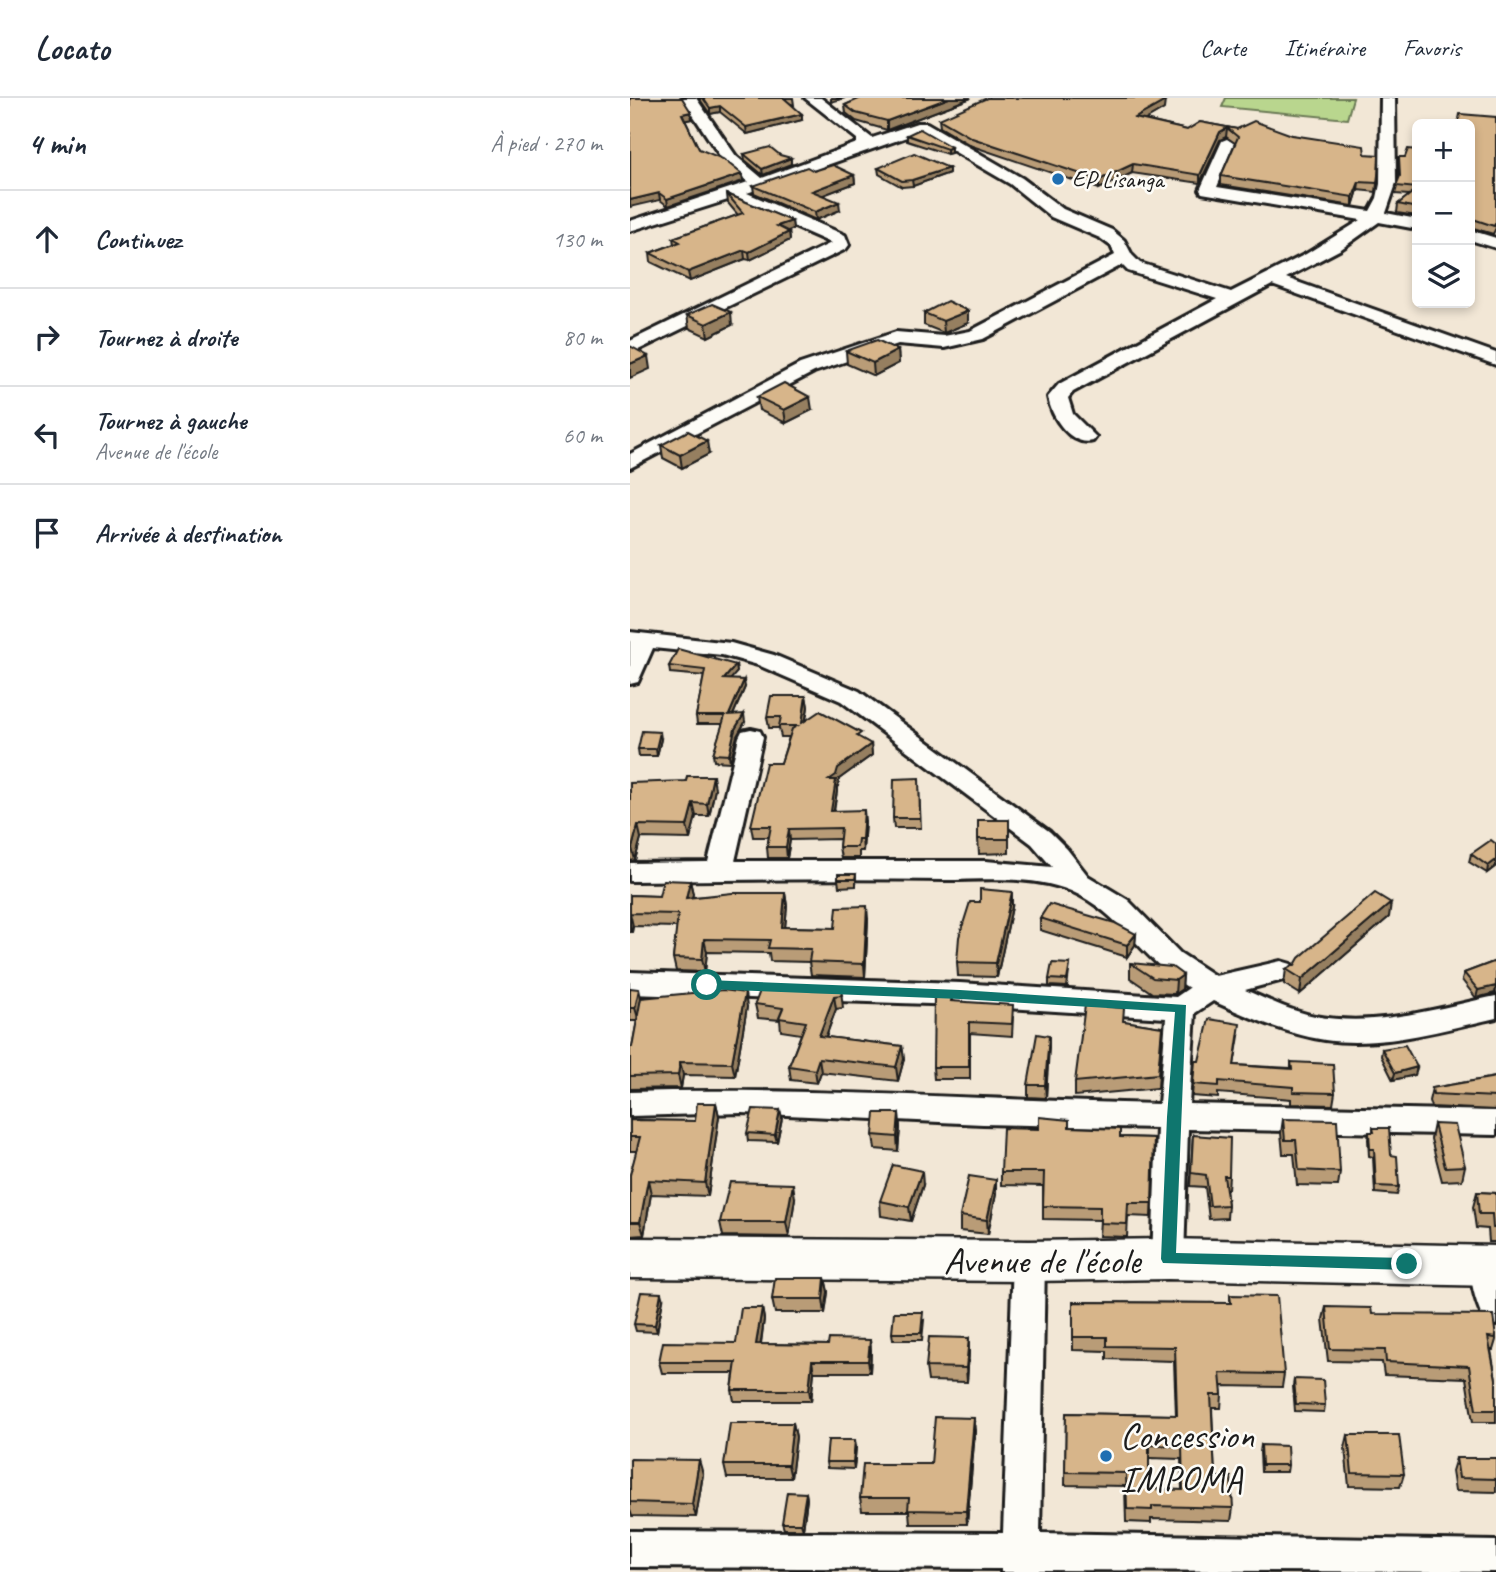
<!DOCTYPE html>
<html lang="fr">
<meta charset="utf-8">
<style>
:root{--surface:#fff;--page:#f6f6f7;--text:#1f2937;--muted:#747a83;--line:#e0e1e3}
body{margin:0;font-family:Caveat,sans-serif;background:var(--page);color:var(--text)}
.controls{position:absolute;right:21px;top:21px;display:grid;overflow:hidden;border-radius:10px;box-shadow:0 4px 10px #0003}
.controls button{width:63px;height:63px;display:grid;place-items:center;padding:0;border:0;border-bottom:2px solid var(--line);background:var(--surface);color:var(--text);font:35px sans-serif}
.stop{position:absolute;width:21px;height:21px;margin:-16px;border:5px solid #0f766e;border-radius:50%;background:#fff}
.stop.end{background:#0f766e;border-color:#fff;box-shadow:0 2px 7px #0008}
.list{margin:0;padding:0;list-style:none}
h2{display:flex;justify-content:space-between;align-items:center;height:91px;margin:0;padding:0 28px;font-size:30px}
h2 small{font-size:23px;font-weight:400;color:var(--muted)}
.list li{display:grid;grid-template-columns:46px 1fr auto;gap:21px;align-items:center;box-sizing:border-box;height:98px;padding:0 28px;border-top:2px solid var(--line)}
.list b{display:block;font-size:26px;white-space:nowrap}
.list p{margin:0;font-size:23px;white-space:nowrap;color:var(--muted)}
.list em{font-size:23px;font-style:normal;color:var(--muted)}
.icon{flex:none;width:38px;height:38px;fill:none;stroke:currentColor;stroke-width:2;stroke-linecap:round;stroke-linejoin:round}
.map{position:relative;flex:none;width:866px;height:1474px;overflow:hidden}
header{display:flex;align-items:center;gap:42px;box-sizing:border-box;height:98px;padding:0 35px;background:var(--surface);border-bottom:2px solid var(--line)}
header strong{font-size:33px}
nav{display:flex;gap:38px;margin-inline-start:auto;font-size:24px}
main{display:flex}
aside{flex:1;background:var(--surface)}
.map>svg:first-child{display:block}
.green{fill:#b9d68e;stroke:#6a7955;stroke-width:2}
.lines{fill:none;stroke-linecap:round;stroke-linejoin:round}
.street-casing{stroke:#1c1c1c;stroke-width:6}
.secondary-casing{stroke:#1c1c1c;stroke-width:5}
.street{fill:#fdfcf7;fill-rule:evenodd}
.secondary{fill:#fdfcf7;fill-rule:evenodd}
.wall{fill:#b99c77;stroke:#1c1c1c;stroke-width:2;fill-rule:evenodd}
.shaded-wall{fill:#967f61;stroke:#1c1c1c;stroke-width:2}
.building{fill:#d7b58a;stroke:#1c1c1c;stroke-width:2;fill-rule:evenodd}
.route{fill:#0f766e}
.poi-dot{fill:#1f6fb2;stroke:#fdfcf7;stroke-width:2.5}
.labels{text-anchor:middle;stroke-width:5;stroke-linejoin:round;paint-order:stroke}
.far-poi-label{font-size:24px;fill:#1c1c1c;stroke:#fdfcf7;text-anchor:start}
.near-street-label{font-size:37px;fill:#1c1c1c;stroke:#fdfcf7}
.near-poi-label{font-size:37px;fill:#1c1c1c;stroke:#fdfcf7;text-anchor:start}
</style>
<header>
<strong>Locato</strong>
<nav><a>Carte</a><a>Itinéraire</a><a>Favoris</a></nav>
</header>
<main>
<aside>
<h2>4 min<small>À pied · 270 m</small></h2>
<ul class="list">
<li><svg class="icon" aria-label="ahead" viewBox="0 0 24 24"><path d="M12 20V5M6 11l6-6 6 6"/></svg><div><b>Continuez</b></div><em>130 m</em></li>
<li><svg class="icon" aria-label="right" viewBox="0 0 24 24"><path d="M7 20v-9h11M14 6l5 5-5 5"/></svg><div><b>Tournez à droite</b></div><em>80 m</em></li>
<li><svg class="icon" aria-label="left" viewBox="0 0 24 24"><path d="M17 20v-9H6M10 6l-5 5 5 5"/></svg><div><b>Tournez à gauche</b><p>Avenue de l'école</p></div><em>60 m</em></li>
<li><svg class="icon" aria-label="arrive" viewBox="0 0 24 24"><path d="M6 21V4h12l-3 4 3 4H6"/></svg><div><b>Arrivée à destination</b></div></li>
</ul>
</aside>
<div class="map">
<svg width="866" height="1474" viewBox="0 0 866 1474">
<rect width="100%" height="100%" fill="#f2e7d6"/>
<filter id="ink" filterUnits="userSpaceOnUse"><feTurbulence type="fractalNoise" baseFrequency=".0143" numOctaves="2"/><feDisplacementMap in="SourceGraphic" scale="14" xChannelSelector="R" yChannelSelector="G"/><feConvolveMatrix kernelMatrix="1 2 1 2 8 2 1 2 1" color-interpolation-filters="sRGB"/></filter>
<g filter="url(#ink)">
<polygon class="green" points="596,0 723,0 717,21 592,9"/>
<g class="lines">
<g class="street-casing">
<g id="street">
<path d="M52,0H66L106,58L132,80L227,45V41L175,0H191L242,40L287,25H297L392,80L433,111L482,132L494,142L502,157L510,165L601,194L676,156L731,122L572,95L570,92L592,43L597,41L605,46L587,89L740,113L747,100L750,86L751,0H765L766,86L756,115L787,121V131L749,124L711,151L656,180L866,255V267L642,187L443,294L438,300L443,316L466,339L463,343C441,349 421,319 418,299L429,286L587,201L498,173L492,167L353,241L314,250L268,246L184,274L0,370V356L170,266L266,234L314,238L340,233L485,157L481,148L470,140L421,119L380,86L291,34L117,95L215,137L219,147L216,151L0,256V243L201,145L101,101L0,133V123L118,84L94,64Z"/>
<polygon points="840,132 866,140 866,150 840,142"/>
<path d="M0,534L101,545L144,557L229,593L420,734L437,751L458,778L498,802L550,855L585,878L651,863L661,866L665,873L661,880L615,892C638,902 661,913 685,918C746,930 807,910 866,898V920C811,932 753,950 695,942C656,936 619,919 583,903L565,915L559,1006L866,1013V1037L558,1031L554,1161L550,1171L538,1175L526,1171L522,1161L527,1030L353,1026L112,1015L0,1018V994C176,989 353,1002 529,1006L536,920L330,907L0,896V874L330,885L546,899L559,890C514,864 490,814 441,793C403,777 354,782 314,782C209,780 105,782 0,783V765L78,764L109,639L112,633L121,631L130,633L133,639L105,763H356L422,769L402,746L211,603L128,567L92,557L23,550L8,584L0,586Z"/>
<polygon points="399,1149 411,1153 415,1163 410,1435 866,1443 866,1474 409,1472 409,1474 371,1474 371,1471 0,1469 0,1433 373,1435 383,1163 387,1153"/>
<path d="M856,1154L866,1157V1227L854,1222C846,1205 836,1176 844,1158Z"/>
</g>
</g>
<g class="secondary-casing">
<polygon id="secondary" points="0,1140 399,1143 538,1141 866,1148 866,1188 538,1181 399,1183 0,1180"/>
</g>
<use href="#street" class="street"/>
<use href="#secondary" class="secondary"/>
</g>
<g class="wall">
<polygon points="0,0 62,21 55,22 69,51 113,83 38,108 30,102"/>
<polygon points="69,0 163,0 164,7 161,6 172,22 117,36 90,14 80,16"/>
<polygon points="231,0 341,0 257,32 226,23 216,15 215,7"/>
<polygon points="534,11 515,22 557,32 570,24 607,31 662,37 735,56 748,77 746,94 728,92 723,108 591,87 591,78 605,45 596,39 590,42 570,85 502,75 469,91 342,48 310,29 309,21"/>
<polygon points="866,19 866,130 863,136 840,129 840,26"/>
<polygon points="277,37 321,49 321,55 317,56 277,43"/>
<polygon points="787,52 787,118 767,115 768,106 780,97 765,96 769,81 769,59 775,59"/>
<polygon points="114,56 161,66 133,77 115,62"/>
<polygon points="248,70 319,75 283,88 272,89 249,76"/>
<polygon points="184,73 224,77 225,85 192,97 210,112 186,122 124,95 123,88"/>
<polygon points="97,96 162,123 163,131 157,133 159,134 160,142 120,162 115,161 60,183 21,164 20,155 44,146 43,140 108,117 98,105"/>
<polygon points="294,215 338,225 314,235 294,227"/>
<polygon points="57,217 102,227 78,239 59,230"/>
<polygon points="268,252 269,265 244,278 217,266 216,253"/>
<polygon points="127,299 182,312 156,325 129,312"/>
<polygon points="31,347 79,356 52,370 33,360"/>
<polygon points="106,567 107,574 100,581 115,589 103,617 115,624 107,638 100,664 84,663 83,656 93,626 67,626 66,618 74,578 40,575 39,568"/>
<polygon points="176,598 178,609 176,622 232,641 241,646 242,657 209,681 208,688 207,689 207,693 204,713 235,723 233,753 229,753 229,760 211,760 209,749 210,741 160,742 157,760 138,760 137,749 139,739 123,739 121,728 151,665 159,639 151,639 149,630 139,630 137,619"/>
<polygon points="31,641 27,658 9,658 8,651"/>
<polygon points="0,685 85,691 79,718 66,718 60,741 11,740 5,762 0,763"/>
<polygon points="289,690 291,730 264,730 263,720"/>
<polygon points="379,722 379,755 349,756 348,741"/>
<polygon points="866,746 866,768 857,775 839,764 841,756"/>
<polygon points="226,776 226,788 209,789 208,781"/>
<polygon points="60,783 63,796 62,799 155,795 157,808 155,829 205,830 238,821 235,879 181,877 179,864 140,863 139,855 77,854 75,874 46,873 43,860 47,829 3,828 2,834 0,834 0,797 29,798"/>
<polygon points="382,809 367,879 328,878 327,864"/>
<polygon points="759,819 670,896 654,886 656,871"/>
<polygon points="410,820 506,836 505,847 497,859 410,832"/>
<polygon points="866,863 866,896 846,900 832,882 834,875"/>
<polygon points="500,865 553,877 552,891 545,896 522,895 500,880"/>
<polygon points="440,866 437,889 419,888 419,881"/>
<polygon points="0,890 11,900 117,909 105,978 53,977 51,990 0,991 0,949 2,949 7,923 0,923"/>
<polygon points="211,892 213,910 206,911 196,939 272,948 274,961 268,983 191,974 187,985 161,982 159,968 171,936 151,933 150,922 128,920 125,906"/>
<polygon points="322,897 322,903 383,919 382,938 340,935 340,981 304,981 303,969"/>
<polygon points="494,923 532,929 528,990 445,998 445,984"/>
<polygon points="419,938 416,1000 398,999 398,987"/>
<polygon points="609,938 604,967 661,970 661,964 705,995 703,1007 661,1006 661,1001 588,995 588,1000 562,998 565,963 569,963"/>
<polygon points="752,951 787,969 785,977 763,982 751,958"/>
<polygon points="866,979 866,1012 801,1009 799,1003 802,990"/>
<polygon points="86,1005 89,1018 78,1098 21,1096 14,1137 0,1138 0,1077 7,1053 0,1053 0,1022 65,1023"/>
<polygon points="150,1012 152,1020 147,1044 118,1043 117,1035"/>
<polygon points="269,1015 270,1030 268,1053 245,1051 243,1037"/>
<polygon points="653,1021 710,1074 708,1088 667,1087 664,1056 653,1056 651,1035"/>
<polygon points="804,1026 835,1068 832,1082 812,1083 801,1041"/>
<polygon points="439,1029 490,1039 524,1040 521,1119 498,1118 497,1139 469,1138 470,1122 413,1121 413,1088 371,1087 371,1074 409,1031"/>
<polygon points="743,1030 761,1057 769,1089 767,1097 745,1095 743,1059 739,1058 738,1041 739,1034 743,1034"/>
<polygon points="563,1037 599,1078 598,1091 596,1091 598,1107 597,1120 579,1121 575,1089 560,1088"/>
<polygon points="366,1082 366,1096 358,1136 330,1133 330,1118"/>
<polygon points="293,1087 281,1123 251,1118 250,1103"/>
<polygon points="847,1094 866,1095 866,1144 859,1144 858,1131 846,1130 843,1109"/>
<polygon points="165,1100 159,1139 93,1138 90,1124"/>
<polygon points="195,1180 198,1194 195,1215 145,1215 142,1201"/>
<path d="M600,1197L654,1276L652,1289L591,1288L592,1297L591,1310H582L585,1379L603,1410L601,1423L521,1421V1425L496,1424L495,1388L435,1387L436,1315L546,1317L544,1263L477,1261V1253L443,1252V1204L600,1205ZM519,1360L551,1361L552,1392L519,1391Z"/>
<polygon points="33,1202 27,1234 6,1233 4,1226"/>
<polygon points="696,1209 866,1236 866,1242 863,1252 861,1252 866,1281 866,1324 843,1324 836,1280 754,1277 752,1264 698,1263 693,1221"/>
<polygon points="132,1210 134,1221 131,1246 198,1247 240,1242 241,1253 240,1274 184,1274 181,1303 104,1303 102,1292 104,1275 32,1275 29,1264 106,1245"/>
<polygon points="294,1222 292,1242 263,1242 262,1235"/>
<polygon points="339,1240 339,1254 337,1284 298,1283 296,1269"/>
<polygon points="664,1281 695,1307 694,1314 665,1313 663,1288"/>
<polygon points="163,1325 166,1339 161,1380 97,1380 94,1367"/>
<polygon points="345,1333 337,1426 280,1426 279,1413 232,1413 230,1400 301,1366"/>
<polygon points="718,1337 774,1376 770,1389 719,1388 715,1350"/>
<polygon points="631,1347 658,1367 657,1374 631,1374 630,1354"/>
<polygon points="226,1349 224,1371 197,1370 196,1364"/>
<polygon points="826,1360 866,1360 866,1394 825,1393 822,1373"/>
<polygon points="0,1361 73,1376 66,1419 2,1418 0,1412"/>
<polygon points="176,1395 177,1401 173,1431 154,1431 152,1425"/>
</g>
<g class="shaded-wall">
<polygon points="201,0 215,0 201,4"/>
<polygon points="319,0 341,0 257,32 257,23"/>
<polygon points="535,3 534,11 505,28 505,20"/>
<polygon points="90,8 90,14 80,16 80,10"/>
<polygon points="61,14 62,21 53,23 52,16"/>
<polygon points="172,16 172,22 117,36 116,29"/>
<polygon points="597,30 596,39 590,42 570,85 570,77 590,34"/>
<polygon points="321,49 321,55 317,56 317,51"/>
<polygon points="161,60 161,66 133,77 132,71"/>
<polygon points="503,66 502,75 469,91 469,82"/>
<polygon points="319,70 319,75 283,88 282,82"/>
<polygon points="112,76 113,83 38,108 37,101"/>
<polygon points="224,77 225,85 183,101 182,93"/>
<polygon points="729,84 728,92 723,108 723,99"/>
<polygon points="29,95 30,102 0,109 0,102"/>
<polygon points="209,104 210,112 186,122 185,114"/>
<polygon points="162,123 163,131 148,137 147,128"/>
<polygon points="159,134 160,142 120,162 119,154"/>
<polygon points="114,152 115,161 60,183 58,174"/>
<polygon points="338,213 338,225 314,235 313,223"/>
<polygon points="101,214 102,227 78,239 76,226"/>
<polygon points="268,252 269,265 244,278 243,265"/>
<polygon points="18,258 20,271 0,280 0,266"/>
<polygon points="180,299 182,312 156,325 154,312"/>
<polygon points="77,343 79,356 52,370 50,357"/>
<polygon points="106,567 107,574 95,588 94,581"/>
<polygon points="114,582 115,589 100,624 99,617"/>
<polygon points="176,598 178,609 173,636 172,625"/>
<polygon points="114,616 115,624 107,638 100,664 99,657 105,631"/>
<polygon points="30,634 31,641 27,658 26,651"/>
<polygon points="241,646 242,657 209,681 208,688 207,689 207,693 202,724 199,682 208,670"/>
<polygon points="83,678 85,691 79,718 77,706"/>
<polygon points="63,705 66,718 60,741 57,728"/>
<polygon points="234,712 235,723 233,753 232,741"/>
<polygon points="8,727 11,740 5,762 2,750"/>
<polygon points="159,731 160,742 157,760 156,749"/>
<polygon points="866,762 866,768 857,775 858,768"/>
<polygon points="60,783 63,796 58,813 56,800"/>
<polygon points="382,794 382,809 367,879 366,865"/>
<polygon points="155,795 157,808 154,842 152,829"/>
<polygon points="761,805 759,819 670,896 672,881"/>
<polygon points="237,808 238,821 235,879 234,866"/>
<polygon points="0,815 3,828 2,834 0,826"/>
<polygon points="506,836 505,847 497,859 497,847"/>
<polygon points="74,841 77,854 75,874 72,861"/>
<polygon points="553,877 552,891 545,896 546,882"/>
<polygon points="866,888 865,895 846,900 848,892"/>
<polygon points="9,891 12,904 9,923 5,910"/>
<polygon points="115,895 117,909 105,978 102,965"/>
<polygon points="204,898 206,911 191,951 189,938"/>
<polygon points="419,938 419,950 416,1000 415,987"/>
<polygon points="272,948 274,961 268,983 266,969"/>
<polygon points="189,960 191,974 187,985 185,972"/>
<polygon points="50,964 53,977 51,990 48,977"/>
<polygon points="787,969 785,977 763,982 765,975"/>
<polygon points="86,1005 89,1018 78,1098 75,1085"/>
<polygon points="150,1012 152,1020 147,1044 145,1037"/>
<polygon points="269,1015 270,1030 268,1053 267,1039"/>
<polygon points="292,1073 293,1087 281,1123 279,1109"/>
<polygon points="18,1082 21,1096 14,1137 10,1124"/>
<polygon points="366,1082 366,1096 358,1136 357,1122"/>
<polygon points="163,1086 165,1100 159,1139 156,1124"/>
<polygon points="195,1180 198,1194 195,1215 193,1201"/>
<polygon points="31,1195 33,1202 27,1234 25,1227"/>
<polygon points="132,1210 134,1221 129,1257 126,1246"/>
<polygon points="339,1240 339,1254 337,1284 336,1270"/>
<polygon points="240,1242 241,1253 240,1274 238,1263"/>
<polygon points="182,1263 184,1274 181,1303 179,1292"/>
<polygon points="344,1320 345,1333 337,1426 336,1413"/>
<polygon points="163,1325 166,1339 161,1380 158,1367"/>
<polygon points="225,1342 226,1349 224,1371 223,1364"/>
<polygon points="69,1362 73,1376 66,1419 62,1406"/>
<polygon points="176,1395 177,1401 173,1431 171,1425"/>
</g>
<g class="building">
<polygon points="0,0 52,0 61,14 52,16 69,51 93,61 112,76 37,101 29,95 0,102"/>
<polygon points="73,0 154,0 172,16 116,29 90,8 80,10"/>
<polygon points="231,0 319,0 257,23 226,15 215,7"/>
<polygon points="357,0 524,0 535,3 505,20 557,32 570,24 607,31 624,23 662,37 734,48 735,56 749,57 748,77 747,85 729,84 723,99 591,78 608,39 597,30 590,34 570,77 503,66 469,82 342,40 309,21"/>
<polygon points="830,16 866,19 866,124 864,128 840,120 840,26 828,26"/>
<polygon points="290,31 321,49 317,51 277,37"/>
<polygon points="140,49 150,57 161,60 132,71 114,56"/>
<polygon points="778,51 787,52 787,90 766,88 770,78 769,59 775,59"/>
<polygon points="284,55 319,70 282,82 272,83 248,70"/>
<polygon points="203,67 224,77 182,93 209,104 185,114 123,88 177,69 184,73"/>
<polygon points="787,91 787,110 768,106"/>
<polygon points="97,96 162,123 147,128 159,134 119,154 114,152 58,174 20,155 50,144 43,140 113,115"/>
<polygon points="317,203 338,213 313,223 294,215"/>
<polygon points="82,206 101,214 76,226 57,217"/>
<polygon points="247,242 268,252 243,265 216,253"/>
<polygon points="0,248 18,258 0,266"/>
<polygon points="154,285 180,299 154,312 127,299"/>
<polygon points="58,333 77,343 50,357 31,347"/>
<polygon points="48,551 106,567 94,581 114,582 99,617 114,616 105,631 99,657 83,656 95,618 66,618 75,572 39,568"/>
<polygon points="141,598 176,598 172,625 190,613 231,635 227,638 241,646 208,670 206,677 199,682 206,682 201,713 234,712 232,741 228,741 227,749 209,749 211,730 159,731 156,749 137,749 141,728 121,728 136,665 151,665 162,631 167,628 149,628 151,619 137,619"/>
<polygon points="12,633 30,634 26,651 8,651"/>
<polygon points="57,678 83,678 77,706 63,705 57,728 8,727 2,750 0,750 0,685 56,683"/>
<polygon points="289,680 290,720 263,720 264,681"/>
<rect x="348" y="722" width="31" height="19"/>
<polygon points="861,742 866,746 866,762 858,768 841,756"/>
<polygon points="208,776 226,776 225,781 208,781"/>
<polygon points="33,782 60,783 56,800 102,795 155,795 152,829 205,830 207,809 237,808 234,866 179,864 181,851 138,850 140,842 74,841 72,861 43,860 48,816 0,815 0,817 0,797 29,798"/>
<polygon points="350,791 382,794 366,865 327,864 329,839 340,804 350,804"/>
<polygon points="745,795 761,805 672,881 656,871 665,867 669,860"/>
<polygon points="419,806 485,825 506,836 497,847 410,820"/>
<polygon points="866,863 866,888 848,892 834,875"/>
<polygon points="422,865 440,866 437,882 419,881"/>
<polygon points="500,865 542,869 553,877 546,882 523,880"/>
<polygon points="0,890 9,891 5,910 0,910"/>
<polygon points="131,890 211,892 212,897 204,898 189,938 272,948 266,969 189,960 185,972 159,968 176,924 149,920 153,910 125,906"/>
<polygon points="93,892 115,895 102,965 50,964 48,977 0,978 0,949 2,949 11,900"/>
<polygon points="304,897 322,897 321,903 383,907 382,926 339,924 339,969 303,969"/>
<polygon points="455,907 494,910 493,923 532,929 528,976 445,984"/>
<polygon points="579,921 610,926 604,967 662,971 661,964 703,966 705,995 663,994 663,989 589,983 589,988 563,986 565,963 569,963"/>
<polygon points="407,936 419,938 415,987 398,987"/>
<polygon points="775,947 787,969 765,975 752,951"/>
<polygon points="866,979 866,999 803,996 802,990"/>
<polygon points="67,1005 86,1005 75,1085 18,1082 10,1124 0,1124 0,1077 10,1039 0,1039 0,1022 65,1023"/>
<polygon points="123,1011 150,1012 145,1037 117,1035"/>
<polygon points="245,1015 269,1015 267,1039 243,1037"/>
<polygon points="409,1019 439,1022 439,1029 490,1031 490,1039 524,1040 522,1105 498,1105 497,1126 470,1125 470,1109 413,1108 414,1074 371,1074 373,1030 409,1031"/>
<polygon points="653,1021 707,1022 710,1074 669,1072 666,1042 655,1042"/>
<polygon points="804,1026 825,1027 835,1068 815,1069"/>
<polygon points="743,1030 759,1030 761,1057 767,1058 769,1089 746,1088 744,1051 740,1051 739,1034 744,1034"/>
<polygon points="563,1037 600,1040 599,1078 594,1078 598,1107 580,1108 576,1077 561,1075"/>
<polygon points="263,1067 292,1073 279,1109 250,1103"/>
<polygon points="339,1078 366,1082 357,1122 330,1118"/>
<polygon points="100,1084 163,1086 156,1124 90,1124"/>
<polygon points="847,1094 866,1095 866,1130 863,1130 862,1116 849,1116"/>
<polygon points="145,1180 195,1180 193,1201 142,1201"/>
<polygon points="11,1194 31,1195 25,1227 4,1226"/>
<path d="M600,1197L647,1198L654,1276L590,1275L592,1297H581L585,1379H601L603,1410L522,1408V1412L497,1411L496,1375L435,1374L436,1315L547,1317L545,1249L477,1248V1239H443V1204L601,1205ZM519,1347L552,1348L553,1392L519,1391Z"/>
<polygon points="696,1209 741,1210 742,1216 863,1217 866,1240 858,1239 866,1281 866,1312 846,1312 839,1268 756,1264 755,1252 700,1251"/>
<polygon points="111,1210 132,1210 126,1246 198,1247 199,1241 240,1242 238,1263 182,1263 179,1292 102,1292 106,1264 29,1264 33,1244 106,1245"/>
<polygon points="264,1214 293,1214 291,1235 262,1235"/>
<polygon points="299,1239 339,1240 336,1270 296,1269"/>
<polygon points="664,1281 693,1282 695,1307 666,1306"/>
<polygon points="305,1319 344,1320 336,1413 278,1412 279,1400 230,1400 233,1366 301,1366"/>
<polygon points="100,1325 163,1325 158,1367 94,1367"/>
<polygon points="718,1337 769,1337 774,1376 722,1375"/>
<polygon points="198,1342 225,1342 223,1364 196,1364"/>
<polygon points="631,1347 657,1348 658,1367 632,1367"/>
<polygon points="826,1360 866,1360 866,1381 829,1380"/>
<polygon points="0,1361 69,1362 62,1406 0,1404"/>
<polygon points="157,1394 176,1395 171,1425 152,1425"/>
</g>
</g>
<polygon class="route" points="77,882 330,892 556,907 546,1155 777,1160 784,1166 777,1172 533,1165 531,1161 537,1019 545,914 330,901 77,891 71,887"/>
<g class="poi-dot">
<circle cx="428" cy="81" r="7"/>
<circle cx="476" cy="1358" r="7"/>
</g>
<g class="labels">
<g class="far-poi-label">
<text x="442" y="89">EP Lisanga</text>
</g>
<g class="near-street-label">
<text x="412" y="1175">Avenue de l'école</text>
</g>
<g class="near-poi-label">
<text x="490" y="1350">Concession<tspan x="490" dy="43">IMPOMA</tspan></text>
</g>
</g>
</svg>
<div class="controls">
<button>+</button>
<button>−</button>
<button><svg class="icon" aria-label="layers" viewBox="0 0 24 24"><path d="M12 4l9 5-9 5-9-5zM3 14l9 5 9-5"/></svg></button>
</div>
<div class="stop" style="left:77px;top:887px"></div>
<div class="stop end" style="left:777px;top:1166px"></div>
</div>
</main>
